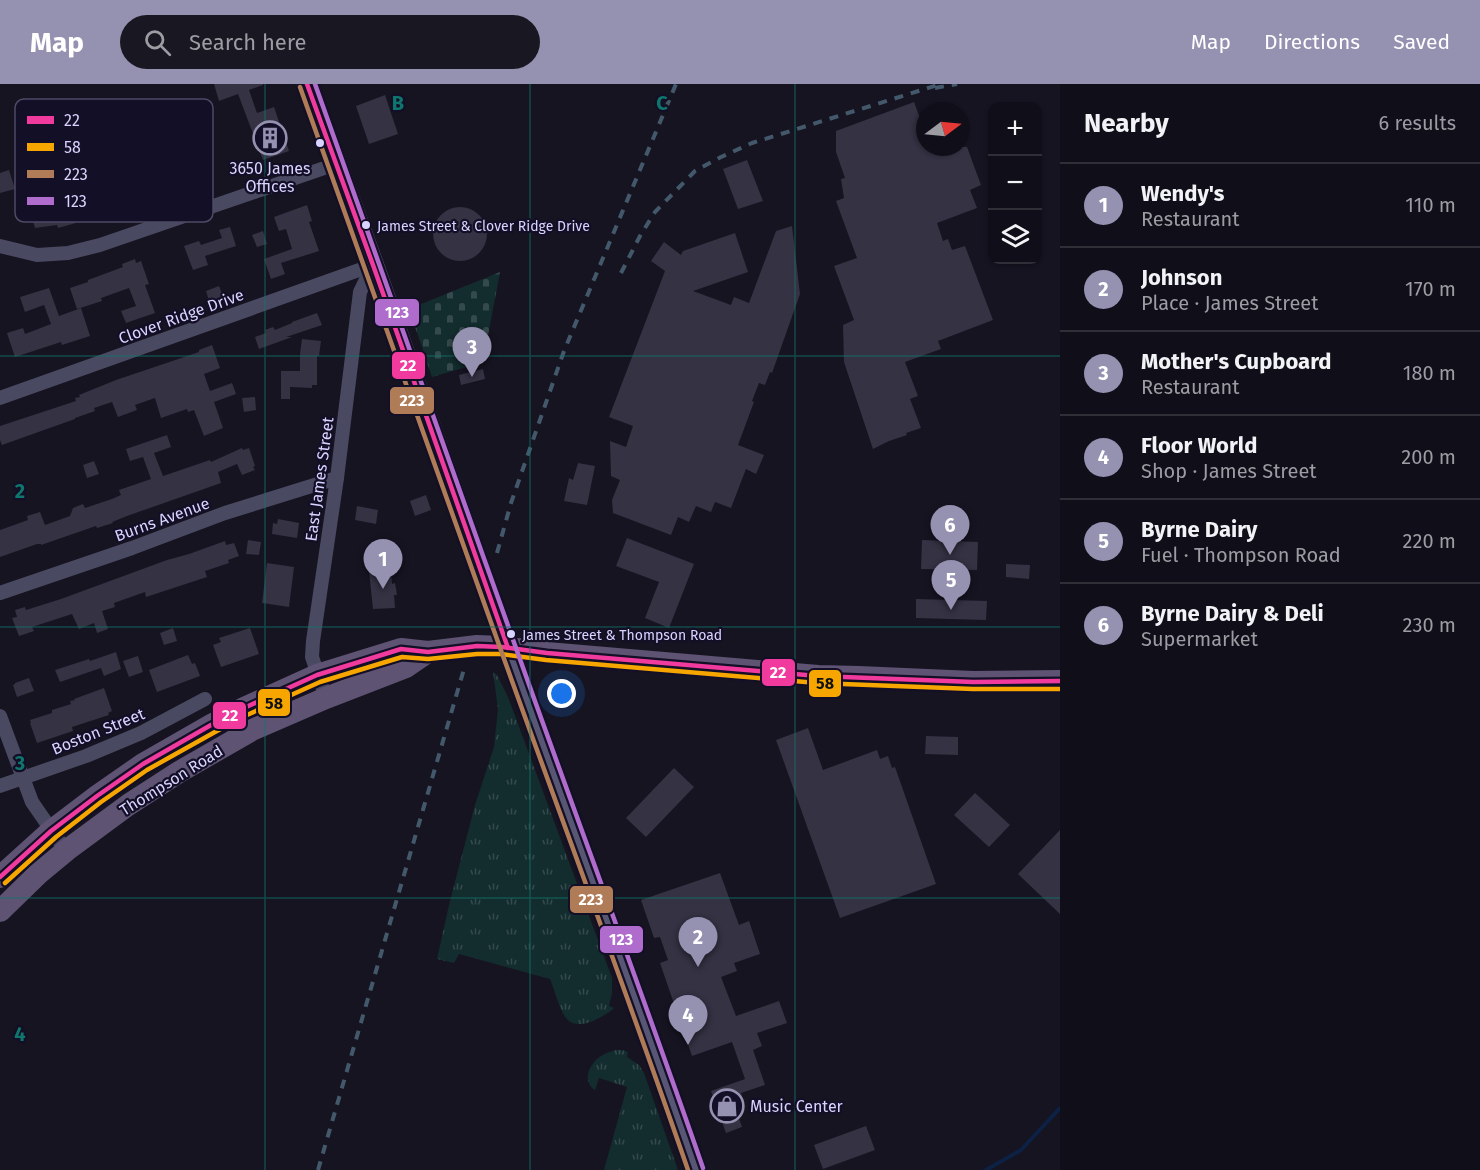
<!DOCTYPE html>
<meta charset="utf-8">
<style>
:root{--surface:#100f19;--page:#191822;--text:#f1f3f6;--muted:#9c9ca2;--line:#302f38;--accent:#9591b1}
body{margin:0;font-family:"Fira Sans",sans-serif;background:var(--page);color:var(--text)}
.controls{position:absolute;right:18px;top:18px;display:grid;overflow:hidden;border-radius:12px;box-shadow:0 2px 4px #0004}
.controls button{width:54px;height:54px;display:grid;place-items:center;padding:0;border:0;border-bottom:2px solid var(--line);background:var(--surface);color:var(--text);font:30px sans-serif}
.compass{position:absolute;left:916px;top:18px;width:54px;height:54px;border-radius:50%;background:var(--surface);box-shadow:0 2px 4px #0004;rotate:74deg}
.you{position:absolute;left:562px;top:610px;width:21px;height:21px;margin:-15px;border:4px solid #fff;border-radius:50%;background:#1a73e8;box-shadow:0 0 0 9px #1a73e833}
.badge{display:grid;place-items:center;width:39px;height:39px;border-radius:50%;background:var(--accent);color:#fff;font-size:20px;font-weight:700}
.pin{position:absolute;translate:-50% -50px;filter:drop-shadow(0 2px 3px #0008)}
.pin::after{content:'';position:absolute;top:32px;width:21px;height:18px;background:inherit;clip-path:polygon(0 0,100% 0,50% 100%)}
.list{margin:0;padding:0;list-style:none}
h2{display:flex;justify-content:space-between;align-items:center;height:78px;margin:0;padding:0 24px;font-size:26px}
h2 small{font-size:20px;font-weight:400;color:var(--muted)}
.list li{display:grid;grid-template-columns:39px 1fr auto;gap:18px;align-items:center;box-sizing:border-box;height:84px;padding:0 24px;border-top:2px solid var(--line)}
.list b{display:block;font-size:22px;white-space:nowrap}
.list p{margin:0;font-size:20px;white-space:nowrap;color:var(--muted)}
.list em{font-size:20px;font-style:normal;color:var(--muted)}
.icon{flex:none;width:33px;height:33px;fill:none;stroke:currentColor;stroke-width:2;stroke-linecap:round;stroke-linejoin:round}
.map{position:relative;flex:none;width:1060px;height:1086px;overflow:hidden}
header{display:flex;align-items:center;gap:36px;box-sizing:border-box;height:84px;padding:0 30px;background:var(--accent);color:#fff}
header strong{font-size:28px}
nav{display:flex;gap:33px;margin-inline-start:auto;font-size:21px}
.search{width:420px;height:54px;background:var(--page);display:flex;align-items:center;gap:15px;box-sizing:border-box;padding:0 21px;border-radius:33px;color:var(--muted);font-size:22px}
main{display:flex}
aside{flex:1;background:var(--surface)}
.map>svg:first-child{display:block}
.grass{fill:url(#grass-tufts)}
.cemetery{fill:url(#cemetery-stones)}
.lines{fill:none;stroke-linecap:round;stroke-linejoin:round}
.stream{stroke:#0d2144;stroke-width:4}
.building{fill:#343243}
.street{stroke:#4a4962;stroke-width:14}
.secondary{stroke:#575674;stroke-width:20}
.primary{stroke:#5e5373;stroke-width:22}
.rail{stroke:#43596b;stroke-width:4;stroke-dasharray:9 8;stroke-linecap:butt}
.bus-1-casing{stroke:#130f26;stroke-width:9}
.bus-2-casing{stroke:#130f26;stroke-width:9}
.bus-3-casing{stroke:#130f26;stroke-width:9}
.bus-4-casing{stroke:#130f26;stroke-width:9}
.bus-1{stroke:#f13a9d;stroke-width:4.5}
.bus-2{stroke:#f7a600;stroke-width:4.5}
.bus-3{stroke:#b07c57;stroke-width:4.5}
.bus-4{stroke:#b06ccc;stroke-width:4.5}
.grid{fill:none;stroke:#0f766e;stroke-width:1.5;stroke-opacity:0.55}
.bus-dot{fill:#d9d4ff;stroke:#130f26;stroke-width:2}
.labels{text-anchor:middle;stroke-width:4.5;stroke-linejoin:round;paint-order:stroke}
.bus-label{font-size:14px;fill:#d9d4ff;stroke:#130f26;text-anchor:start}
.poi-label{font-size:16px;fill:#d9d4ff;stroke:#130f26}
.street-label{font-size:16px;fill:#d9d4ff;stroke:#130f26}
.key{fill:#130f26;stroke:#4e4a67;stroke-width:1.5}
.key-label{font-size:16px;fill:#d9d4ff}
.grid-label{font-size:20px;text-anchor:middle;font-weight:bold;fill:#0f766e;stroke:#130f26;stroke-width:4.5;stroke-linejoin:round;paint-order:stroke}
.line-badge{stroke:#130f26;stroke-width:2}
.badge-label{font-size:16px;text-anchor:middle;font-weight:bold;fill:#fff}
.pale-badge-label{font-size:16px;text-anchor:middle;font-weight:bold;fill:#111}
</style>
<header>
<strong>Map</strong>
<div class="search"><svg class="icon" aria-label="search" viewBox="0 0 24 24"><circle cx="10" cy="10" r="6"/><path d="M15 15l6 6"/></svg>Search here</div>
<nav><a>Map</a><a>Directions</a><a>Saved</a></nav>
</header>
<main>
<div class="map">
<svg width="1060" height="1086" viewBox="0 0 1060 1086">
<defs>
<pattern id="grass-tufts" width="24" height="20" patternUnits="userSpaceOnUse" patternTransform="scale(1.5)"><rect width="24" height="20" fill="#132c2d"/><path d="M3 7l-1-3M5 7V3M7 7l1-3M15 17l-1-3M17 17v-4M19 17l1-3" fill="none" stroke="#354a4c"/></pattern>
<pattern id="cemetery-stones" width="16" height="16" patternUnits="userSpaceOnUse" patternTransform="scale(1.5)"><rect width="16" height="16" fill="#132c2d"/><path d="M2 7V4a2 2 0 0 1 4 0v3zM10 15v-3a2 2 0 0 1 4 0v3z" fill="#354a4c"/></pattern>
</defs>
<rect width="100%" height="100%" fill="#161421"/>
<g class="grass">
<path d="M493,588L497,591L508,613L612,894V909L609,922L614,924C604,933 578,948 567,935C560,928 554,904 550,895L459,870L454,879L437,875L449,821L475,721L494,663L498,625Z"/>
<path d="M616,966H622L628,968L627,973L639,981L644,989L678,1086H604L627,1003L599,994L595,1006C581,997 590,979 601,972C606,969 611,967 616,966Z"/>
</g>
<polygon class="cemetery" points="500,188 483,278 432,293 409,225"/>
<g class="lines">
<polyline class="stream" points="986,1086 1021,1066 1060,1024"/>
</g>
<g class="building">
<polygon points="214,0 263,0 263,1 249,6 257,29 274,23 289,67 263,76 238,10 219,17"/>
<polygon points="385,11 398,50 369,60 356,22"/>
<polygon points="914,18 925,48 925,63 967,63 981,101 970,106 977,124 937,139 943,157 948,155 952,166 965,162 993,236 938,257 941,265 905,278 918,312 910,315 921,344 906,349 907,351 889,357 873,365 844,278 843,241 854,236 834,182 857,174 836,117 844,114 841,95 845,94 836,68 836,47"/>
<polygon points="140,60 148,87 162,82 169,104 75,138 76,139 58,144 57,141 35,144 31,130 45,125 46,126 64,121 66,126 87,121 84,111 88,109 84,97 102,90 97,75 109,71 118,98 136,91 128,63"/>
<polygon points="747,76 763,117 738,125 723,85"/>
<polygon points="9,86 15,105 0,109 0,89"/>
<polygon points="307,121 312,137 309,138 319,167 281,179 285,190 271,195 264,175 292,165 286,145 279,147 274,133"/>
<circle cx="460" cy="150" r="27"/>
<polygon points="792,142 800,210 772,289 770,288 765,301 759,299 752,317 754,318 738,361 764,371 756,390 746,385 731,424 715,418 711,428 696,422 689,438 678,433 671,451 613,429 612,416 620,396 611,392 610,357 626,363 633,342 609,333 665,187 651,177 664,158 681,171 683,167 735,149 748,188 693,207 731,221 734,213 749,219 776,147"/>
<polygon points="230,143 236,162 205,172 208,181 193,186 184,162 199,157 201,161 222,154 219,146"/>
<polygon points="263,147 267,160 257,163 252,151"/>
<polygon points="135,175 136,179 141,177 149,200 145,201 155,229 126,239 121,227 136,222 129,204 104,213 101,214 102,217 77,225 70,204 88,198 88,196 123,183 122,180"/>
<polygon points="219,202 224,215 210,220 206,207"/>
<polygon points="49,204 59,232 81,224 90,252 62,261 61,258 15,273 7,249 23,244 25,250 51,240 44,221 25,228 20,213"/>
<polygon points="317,229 322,241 286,253 292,253 259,265 255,253 266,249 265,246 273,243 275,246 292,239 292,238"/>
<polygon points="302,255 321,257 319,272 317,272 317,301 312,301 312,304 290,303 290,315 281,315 281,287 300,287 300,270"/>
<polygon points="212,261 220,284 204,290 210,307 232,299 236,310 214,318 223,344 204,352 194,326 188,328 187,325 161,334 155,314 135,321 137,326 118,333 112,318 94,324 95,327 75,334 75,335 2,361 0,356 0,342 76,317 75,314 80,313 79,311 116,296 199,268 199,266"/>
<polygon points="483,285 485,295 461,301 459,291"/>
<polygon points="255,313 256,326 244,328 242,314"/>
<polygon points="167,351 171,363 154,369 163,392 210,376 211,378 242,364 243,366 249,364 255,382 253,383 255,386 242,391 237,380 218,388 221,399 127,432 112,438 113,439 97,444 96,442 41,461 41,460 37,460 0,473 0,446 28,436 27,432 40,428 45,441 70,432 73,424 83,420 85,424 112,415 121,411 119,406 151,395 143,373 130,377 126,365"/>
<polygon points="94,377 99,390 87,394 83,381"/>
<polygon points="578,379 595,382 587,421 564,417 569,394 573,396"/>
<polygon points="426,411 431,426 415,432 410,417"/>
<polygon points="357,422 378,426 376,440 355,436"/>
<polygon points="278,435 299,439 297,454 272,450 273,439 277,440"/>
<polygon points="627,454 694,480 669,544 645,534 659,498 616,482"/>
<polygon points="248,456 261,458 259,471 246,470"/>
<polygon points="922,456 978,458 977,486 921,485"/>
<polygon points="225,457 226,461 234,459 239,472 228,476 229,479 205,487 207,493 146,513 145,508 114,519 115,523 102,527 108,545 97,549 94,539 79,545 72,530 32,543 34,547 19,552 12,534 17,533 15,526 25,523 26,526 61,515 167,476 189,470"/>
<polygon points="267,479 294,483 289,523 262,519"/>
<polygon points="1006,480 1030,481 1029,495 1006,493"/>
<polygon points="391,486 392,500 395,499 397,511 394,511 395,524 373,525 369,487"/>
<polygon points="916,515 987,517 986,536 916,534"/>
<polygon points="173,544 177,557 164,561 160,549"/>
<polygon points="250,544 259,570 221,583 213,561 221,558 219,554"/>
<polygon points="116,568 121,585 104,592 101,584 60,598 55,586 89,575 90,577"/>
<polygon points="188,571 192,580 195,579 200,592 157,608 149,586"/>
<polygon points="138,572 143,588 129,593 123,577"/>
<polygon points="29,594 34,607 17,613 13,601 15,600 15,599"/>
<polygon points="104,604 112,627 108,629 109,631 72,643 73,647 37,659 30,639 31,639 30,636 52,629 52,626 71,620 70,617 75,616 74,615"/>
<polygon points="808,644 823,686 877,666 880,675 888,672 892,684 895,683 936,800 840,834 776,656"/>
<polygon points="926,652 958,653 958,671 925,670"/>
<polygon points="674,684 694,703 646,753 626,734"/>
<polygon points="975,709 1010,741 989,763 954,731"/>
<polygon points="1060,746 1060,830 1018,790"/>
<polygon points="720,789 739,841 749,837 760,870 734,879 737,887 721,893 736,932 779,917 787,939 757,949 762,962 753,966 765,1001 741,1009 743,1016 739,1018 736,1026 742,1043 726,1049 711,1007 745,995 732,958 692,972 660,879 668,876 660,853 654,854 641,816"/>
<polygon points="866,1042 875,1066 823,1085 814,1061"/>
</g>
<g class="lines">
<g class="street">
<polyline points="0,162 37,171 68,169 100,161 336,80"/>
<polyline points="0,314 373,181"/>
<polyline points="0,509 132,464 225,429 337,394"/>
<polyline points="326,614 312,573 313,557 337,394 360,208 373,181"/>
<polyline points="0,632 32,718 59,757 67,766"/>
<polyline points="0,702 86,672 141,649 205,615"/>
</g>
<polyline class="secondary" points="508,564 657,973 696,1086"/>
<g class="primary">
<polyline points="307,0 373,181 508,564"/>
<polyline points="0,793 51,747 97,712 143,680 211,641 244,624 317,591 401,565 428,568 477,562 502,563 547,569 818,592 859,593 973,598 1060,597"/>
<polyline points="0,827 38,790 67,766 128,721 179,688 252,646 326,614 406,583 428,568"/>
</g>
<g class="rail">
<polyline points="935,4 957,0"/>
<polyline points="621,189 640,152 655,128 695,87 721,73 752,59 941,0"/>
<polyline points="497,469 511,419 564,267 676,0"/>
<polyline points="318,1086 464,585"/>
</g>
<g class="bus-1-casing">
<g id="bus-1">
<polyline points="307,0 373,181 508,564"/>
<polyline points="0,793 51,747 97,712 143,680 211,641 244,624 317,591 401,565 428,568 477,562 502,563 547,569 818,592 973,598 1060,597"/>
</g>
</g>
<g class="bus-2-casing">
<polyline id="bus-2" points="5,799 56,753 101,718 147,686 215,648 247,631 320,598 402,573 428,575 477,570 501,570 546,576 817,599 973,605 1060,605"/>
</g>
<g class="bus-3-casing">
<path id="bus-3" d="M300,3C367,187 431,373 498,558C561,734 627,909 688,1086"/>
</g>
<g class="bus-4-casing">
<path id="bus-4" d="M315,0C382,183 445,367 511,550C574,728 641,905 703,1084"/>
</g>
<use href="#bus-1" class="bus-1"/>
<use href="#bus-2" class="bus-2"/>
<use href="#bus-3" class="bus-3"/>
<use href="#bus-4" class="bus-4"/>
</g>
<path class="grid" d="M265,0V1086M530,0V1086M795,0V1086M0,272H1060M0,543H1060M0,814H1060"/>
<defs>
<g id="building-ring" transform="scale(1.725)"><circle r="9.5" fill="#130f26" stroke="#9591b1" stroke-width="1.5"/><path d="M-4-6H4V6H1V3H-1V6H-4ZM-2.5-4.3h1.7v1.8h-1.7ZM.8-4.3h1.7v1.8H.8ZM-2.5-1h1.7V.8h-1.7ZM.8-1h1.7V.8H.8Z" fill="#9591b1"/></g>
<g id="shop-ring" transform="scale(1.725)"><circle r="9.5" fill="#130f26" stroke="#9591b1" stroke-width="1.5"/><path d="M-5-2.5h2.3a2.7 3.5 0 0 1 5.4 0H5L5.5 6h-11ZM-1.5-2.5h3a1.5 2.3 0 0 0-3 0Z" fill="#9591b1"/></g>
</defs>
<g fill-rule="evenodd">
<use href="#building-ring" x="270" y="54"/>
<use href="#shop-ring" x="727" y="1022"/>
</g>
<g class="bus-dot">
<circle cx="320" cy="59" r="5"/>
<circle cx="366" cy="141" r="5"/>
<circle cx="511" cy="550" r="5"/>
</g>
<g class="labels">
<g class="bus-label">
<text x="377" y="147">James Street &amp; Clover Ridge Drive</text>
<text x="522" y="556">James Street &amp; Thompson Road</text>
</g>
<g class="poi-label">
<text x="270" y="90">3650 James<tspan x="270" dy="18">Offices</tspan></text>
<text x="750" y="1028" text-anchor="start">Music Center</text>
</g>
<g class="street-label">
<text transform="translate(181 232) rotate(-20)" y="6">Clover Ridge Drive</text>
<text transform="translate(319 395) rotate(-82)" y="6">East James Street</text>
<text transform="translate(162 435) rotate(-20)" y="6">Burns Avenue</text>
<text transform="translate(98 647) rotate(-22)" y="6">Boston Street</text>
<text transform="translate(171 696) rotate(-32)" y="6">Thompson Road</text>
</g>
</g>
<rect x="15" y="15" width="198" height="123" rx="9" class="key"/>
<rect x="27" y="32" width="27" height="8" fill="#f13a9d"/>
<rect x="27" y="59" width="27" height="8" fill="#f7a600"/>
<rect x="27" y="86" width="27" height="8" fill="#b07c57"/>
<rect x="27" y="113" width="27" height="8" fill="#b06ccc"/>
<g class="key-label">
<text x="64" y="42">22</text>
<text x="64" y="69">58</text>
<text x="64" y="96">223</text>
<text x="64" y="123">123</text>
</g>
<g class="grid-label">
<text x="398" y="26">B</text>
<text x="662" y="26">C</text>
<text x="20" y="414">2</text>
<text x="20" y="686">3</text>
<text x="20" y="957">4</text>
</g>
<g class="line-badge">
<rect x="374" y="214" width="46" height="29" rx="6" fill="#b06ccc"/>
<rect x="391" y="267" width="35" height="29" rx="6" fill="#f13a9d"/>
<rect x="389" y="302" width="46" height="29" rx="6" fill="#b07c57"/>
<rect x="761" y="574" width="35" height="29" rx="6" fill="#f13a9d"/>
<rect x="808" y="585" width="34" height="29" rx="6" fill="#f7a600"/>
<rect x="257" y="604" width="34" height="29" rx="6" fill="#f7a600"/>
<rect x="212" y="617" width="35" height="29" rx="6" fill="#f13a9d"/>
<rect x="569" y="801" width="45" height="29" rx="6" fill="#b07c57"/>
<rect x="599" y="841" width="45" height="29" rx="6" fill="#b06ccc"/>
</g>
<g class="badge-label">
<text x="397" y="234">123</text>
<text x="408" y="287">22</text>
<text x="412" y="322">223</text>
<text x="778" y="594">22</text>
<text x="230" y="637">22</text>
<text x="591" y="821">223</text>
<text x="621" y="861">123</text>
</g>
<g class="pale-badge-label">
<text x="825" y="605">58</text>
<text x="274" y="625">58</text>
</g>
</svg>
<div class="controls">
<button>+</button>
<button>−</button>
<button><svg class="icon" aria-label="layers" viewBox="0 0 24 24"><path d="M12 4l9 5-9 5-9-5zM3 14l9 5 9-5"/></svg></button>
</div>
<svg class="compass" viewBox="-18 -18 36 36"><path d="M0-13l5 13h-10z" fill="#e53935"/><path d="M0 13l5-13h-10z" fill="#9c9ca2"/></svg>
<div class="you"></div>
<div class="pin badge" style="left:383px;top:505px">1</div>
<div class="pin badge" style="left:698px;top:883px">2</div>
<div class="pin badge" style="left:472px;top:293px">3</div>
<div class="pin badge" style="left:688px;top:961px">4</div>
<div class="pin badge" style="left:951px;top:526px">5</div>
<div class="pin badge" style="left:950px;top:471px">6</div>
</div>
<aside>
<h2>Nearby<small>6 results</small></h2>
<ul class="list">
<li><span class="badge">1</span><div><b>Wendy's</b><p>Restaurant</p></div><em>110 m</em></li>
<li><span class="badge">2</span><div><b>Johnson</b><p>Place · James Street</p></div><em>170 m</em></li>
<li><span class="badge">3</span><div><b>Mother's Cupboard</b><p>Restaurant</p></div><em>180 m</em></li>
<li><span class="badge">4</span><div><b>Floor World</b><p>Shop · James Street</p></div><em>200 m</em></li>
<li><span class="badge">5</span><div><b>Byrne Dairy</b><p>Fuel · Thompson Road</p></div><em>220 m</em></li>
<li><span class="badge">6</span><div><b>Byrne Dairy &amp; Deli</b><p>Supermarket</p></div><em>230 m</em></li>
</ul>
</aside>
</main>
